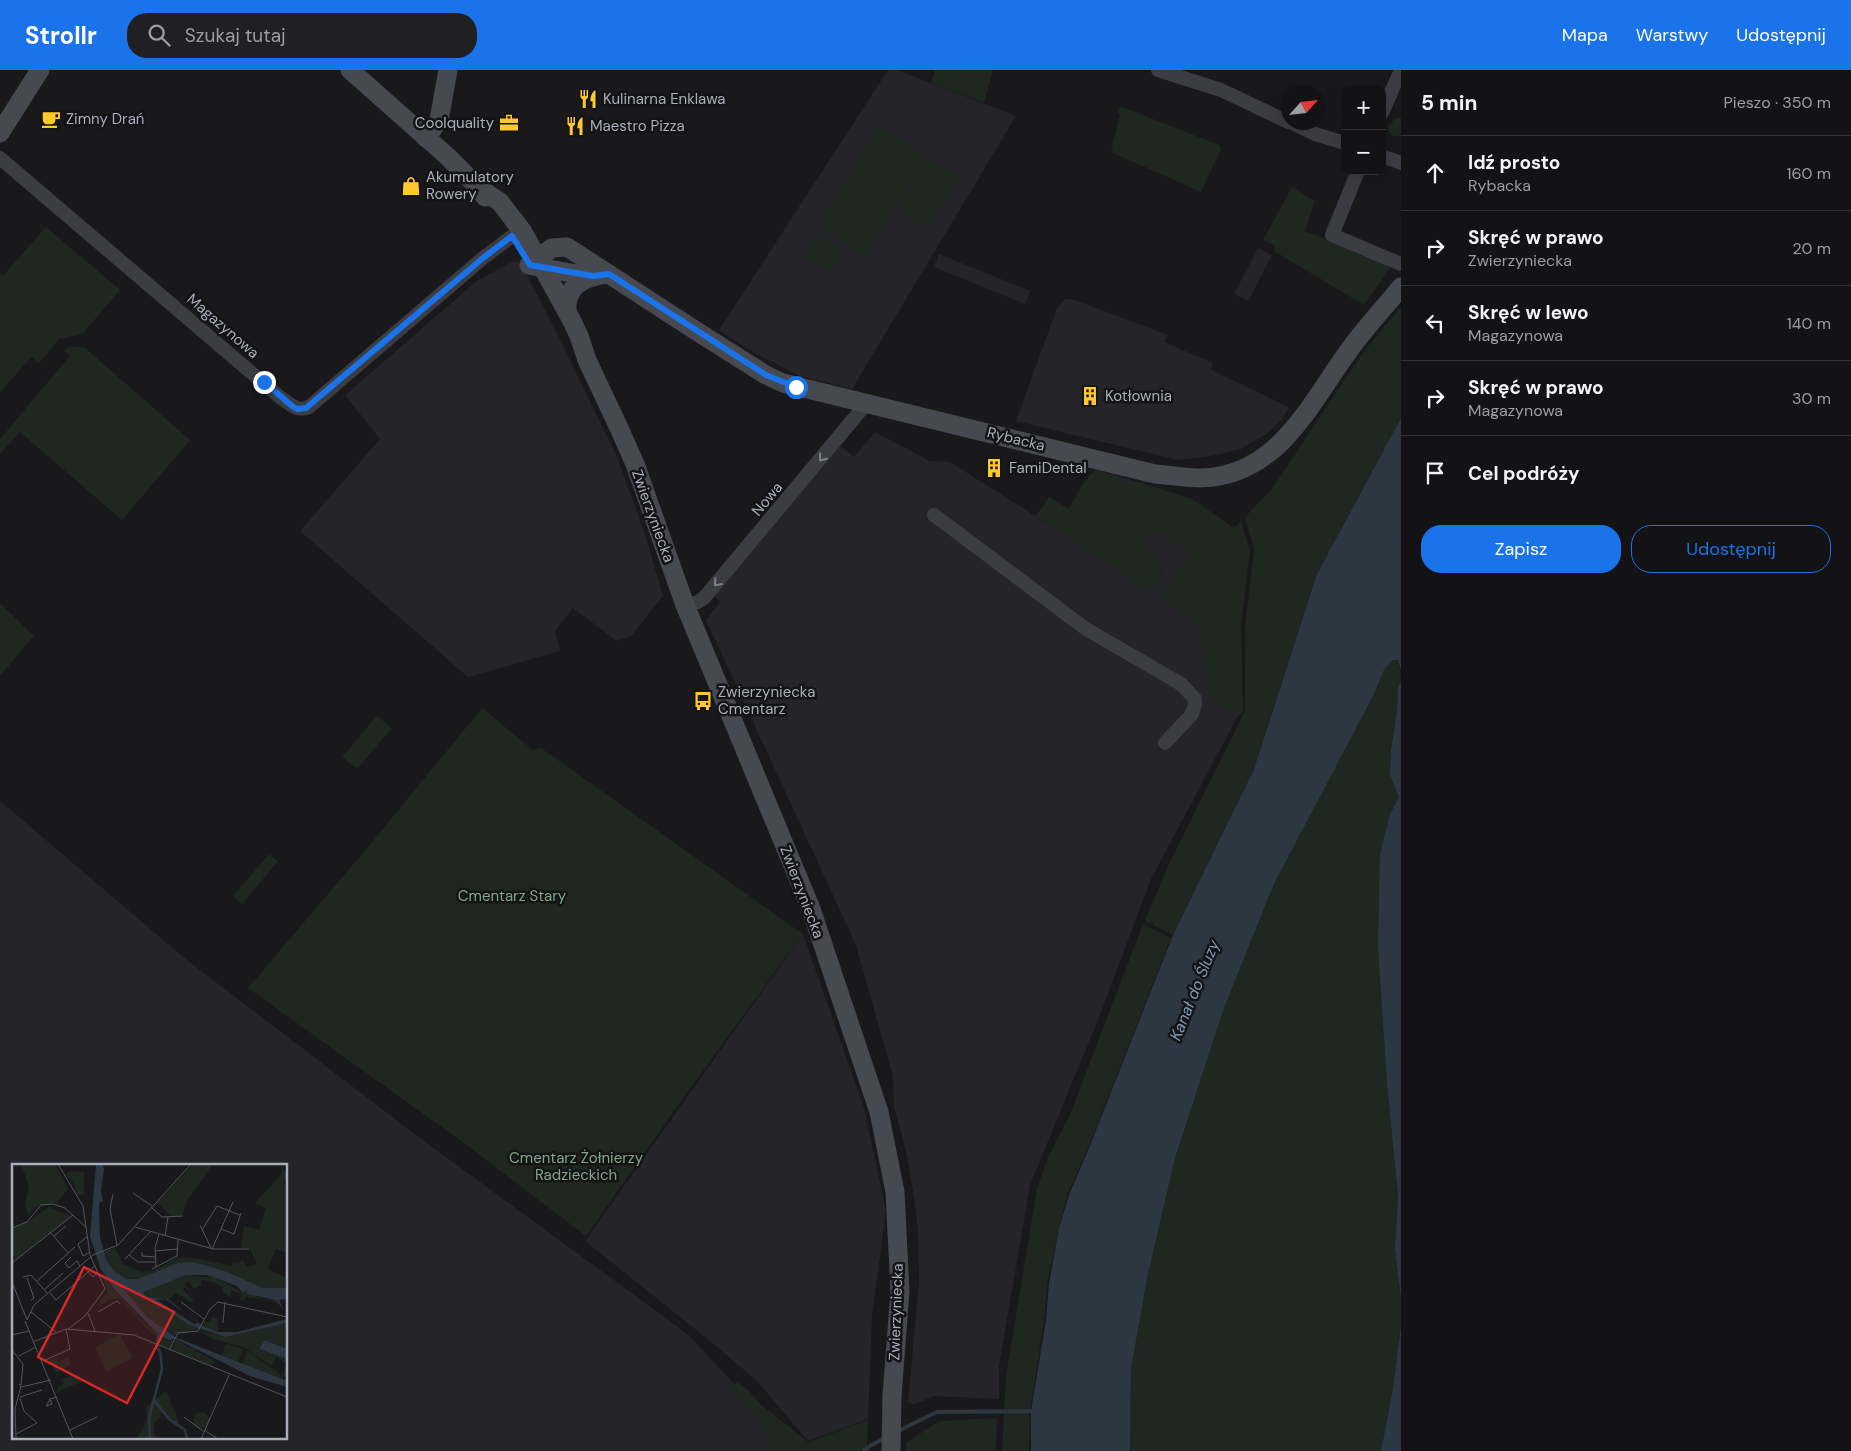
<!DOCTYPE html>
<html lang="pl">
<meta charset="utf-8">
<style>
:root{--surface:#131315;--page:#202022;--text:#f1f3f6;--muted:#9d9ea0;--line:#323234;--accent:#1a73e8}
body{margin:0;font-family:"DM Sans",sans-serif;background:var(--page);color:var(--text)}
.controls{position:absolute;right:15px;top:15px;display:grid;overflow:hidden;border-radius:10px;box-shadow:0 5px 20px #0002}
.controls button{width:45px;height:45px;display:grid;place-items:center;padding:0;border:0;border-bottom:1px solid var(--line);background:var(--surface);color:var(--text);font:25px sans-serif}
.compass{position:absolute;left:1281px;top:15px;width:45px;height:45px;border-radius:50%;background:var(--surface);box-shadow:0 5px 20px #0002;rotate:63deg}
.stop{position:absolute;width:15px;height:15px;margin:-11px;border:4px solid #1a73e8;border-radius:50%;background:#fff}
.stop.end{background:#1a73e8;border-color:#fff;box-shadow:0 1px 5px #0008}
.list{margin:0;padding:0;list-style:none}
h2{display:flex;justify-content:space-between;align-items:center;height:65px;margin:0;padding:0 20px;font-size:21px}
h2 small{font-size:16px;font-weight:400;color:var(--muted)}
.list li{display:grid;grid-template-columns:32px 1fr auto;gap:15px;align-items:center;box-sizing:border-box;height:75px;padding:0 20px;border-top:1px solid var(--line)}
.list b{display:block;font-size:19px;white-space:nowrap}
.list p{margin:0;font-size:16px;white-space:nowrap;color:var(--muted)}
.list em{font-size:16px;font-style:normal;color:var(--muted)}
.actions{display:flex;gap:10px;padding:15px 20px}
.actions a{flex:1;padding:11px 0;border:1px solid var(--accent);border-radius:20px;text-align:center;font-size:18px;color:var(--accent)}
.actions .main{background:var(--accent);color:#fff}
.icon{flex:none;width:28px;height:28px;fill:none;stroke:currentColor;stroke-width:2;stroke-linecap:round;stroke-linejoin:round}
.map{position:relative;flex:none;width:1401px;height:1381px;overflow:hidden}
header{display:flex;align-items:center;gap:30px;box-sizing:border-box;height:70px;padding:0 25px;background:var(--accent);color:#fff}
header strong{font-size:24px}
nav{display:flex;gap:28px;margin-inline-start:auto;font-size:18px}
.search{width:350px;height:45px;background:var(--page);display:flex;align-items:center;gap:12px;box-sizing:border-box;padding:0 18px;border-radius:20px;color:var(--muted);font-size:19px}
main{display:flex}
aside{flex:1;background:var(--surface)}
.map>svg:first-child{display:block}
.built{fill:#252529;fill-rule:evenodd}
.green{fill:#1e2720}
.water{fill:#2d3741}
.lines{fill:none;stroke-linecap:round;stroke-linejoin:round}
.stream{stroke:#2d3741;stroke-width:4}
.street{stroke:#3c3c43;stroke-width:14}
.secondary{stroke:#474951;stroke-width:19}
.oneway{stroke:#7e808c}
.route{stroke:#1a73e8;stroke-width:6}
.labels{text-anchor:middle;stroke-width:5;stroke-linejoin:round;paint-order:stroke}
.poi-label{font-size:15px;fill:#aaaebc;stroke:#141417;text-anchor:start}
.street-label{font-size:15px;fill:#aaaebc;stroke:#141417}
.park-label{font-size:15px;fill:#80a886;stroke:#141417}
.water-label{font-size:16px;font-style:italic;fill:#7f9ab9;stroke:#141417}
.inset-river{fill:none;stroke:#2d3741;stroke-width:2.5}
.inset-road{fill:none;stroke:#53555c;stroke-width:1}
.view{fill:#d62828;fill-opacity:0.15;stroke:#d62828;stroke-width:2.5}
.inset-edge{fill:none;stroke:#aaaebc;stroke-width:2.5}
</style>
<header>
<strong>Strollr</strong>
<div class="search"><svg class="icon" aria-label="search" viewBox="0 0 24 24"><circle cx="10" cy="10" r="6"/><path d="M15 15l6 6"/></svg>Szukaj tutaj</div>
<nav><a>Mapa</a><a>Warstwy</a><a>Udostępnij</a></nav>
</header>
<main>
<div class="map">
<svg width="1401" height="1381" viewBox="0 0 1401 1381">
<rect width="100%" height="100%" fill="#19191c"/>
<g class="built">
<polygon points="888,0 897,0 1016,46 852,319 800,306 749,280 719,260"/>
<polygon points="1258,178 1272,185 1248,231 1234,224"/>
<polygon points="939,184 1030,221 1025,234 934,197"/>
<polygon points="514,191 520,192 558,265 617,387 644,461 663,526 631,566 617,571 573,538 555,561 560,581 468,607 300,461 380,369 345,325 478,210"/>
<polygon points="1065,229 1075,230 1168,265 1164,272 1213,293 1211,300 1289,337 1281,351 1266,364 1241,379 1211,386 1178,390 1016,351 1057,238"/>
<polygon points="875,362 930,391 950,392 1067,466 1109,403 1192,429 1234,458 1240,642 1151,809 1100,945 1030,1115 999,1296 999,1329 934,1326 915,1334 908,1333 919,1212 918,1161 915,1134 907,1086 894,1036 893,1006 856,875 706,550 720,532 713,524 839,375 854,387"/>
<path d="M0,731L188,891L424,1071L678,1257L691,1268L768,1349L782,1381H0ZM14,1095H286V1367H14Z"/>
<polygon points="803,864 864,1038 886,1141 872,1246 868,1349 808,1371 756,1310 705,1267 585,1171"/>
</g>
<g class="green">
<polygon points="935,0 993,0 984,33 931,13"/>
<polygon points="1120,36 1219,75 1221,79 1201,122 1111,82 1120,44 1117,42"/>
<polygon points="1396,48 1401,48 1401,66 1393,66 1388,62 1389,55"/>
<polygon points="879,57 927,87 865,186 818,155"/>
<polygon points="929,88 960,107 927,158 897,140"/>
<polygon points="1292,117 1315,131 1305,161 1392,195 1364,235 1274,181 1275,175 1263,170"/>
<polygon points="46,157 120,220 84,262 78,265 59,269 39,293 31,287 0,323 0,203 3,206"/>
<polygon points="817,165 843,182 830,203 804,186"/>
<polygon points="1401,237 1401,348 1317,504 1254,699 1173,865 1153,855 1154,853 1152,851 1151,854 1145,851 1167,798 1245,641 1245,555 1254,479 1245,447 1272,419 1351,300 1368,276"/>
<polygon points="72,276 85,278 190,370 122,450 20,362 0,384 0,369 70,286 64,281 67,278"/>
<path d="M1098,400L1127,409L1126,414L1132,416L1135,411L1192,429L1234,458L1241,451L1250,481L1241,557L1243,640L1241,645L1223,637L1209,626L1199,556L1196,552L1165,531L1162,523L1188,485L1187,481L1160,464L1153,462L1146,467L1143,473C1147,478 1160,490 1162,495C1166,506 1157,518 1146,519L1036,446L1049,427L1069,439C1076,428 1086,403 1098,400Z"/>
<polygon points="0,533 34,566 0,606"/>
<polygon points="1393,590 1399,590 1401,612 1398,616 1397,639 1391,680 1390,705 1399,727 1390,744 1378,878 1387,1014 1398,1126 1395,1179 1401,1230 1401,1255 1393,1318 1381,1381 1130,1381 1131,1299 1147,1209 1175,1088 1224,938 1274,814 1372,626 1384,600"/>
<polygon points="482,638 533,680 541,678 803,864 691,1017 586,1166 457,1068 248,918 368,777"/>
<polygon points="377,646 392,658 357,699 342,687"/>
<polygon points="269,784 278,791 242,834 233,826"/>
<polygon points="1143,854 1171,868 1088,1078 1068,1123 1059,1158 1048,1209 1044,1250 1030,1342 1029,1381 1002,1381 1006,1306 1037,1119 1049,1085 1069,1047"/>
<polygon points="737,1312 750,1322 760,1334 808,1372 868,1350 867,1375 861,1381 773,1381 764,1358 730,1320 733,1315"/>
<polygon points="997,1348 996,1381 906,1381 906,1373 939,1351"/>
</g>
<g class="water">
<polygon points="1401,348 1401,601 1398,590 1393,590 1384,600 1373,626 1274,814 1224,938 1175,1088 1147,1209 1131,1299 1130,1381 1031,1381 1031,1341 1046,1250 1049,1213 1059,1158 1069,1125 1089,1078 1173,865 1254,699 1317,504"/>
<polygon points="1401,612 1401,1230 1395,1179 1398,1126 1387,1014 1378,878 1380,785 1390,744 1399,727 1390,705 1391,680 1397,639 1398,616"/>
<polygon points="1401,1255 1401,1381 1381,1381 1393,1318"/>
</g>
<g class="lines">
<g class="stream">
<polyline points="898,1361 937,1342 1036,1341"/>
<polyline points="864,1381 868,1377 885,1368"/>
</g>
<g class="street">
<polyline points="1158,0 1221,20 1288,52"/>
<polyline points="1382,43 1401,0"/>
<polyline points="1290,52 1315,64 1345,73"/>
<polyline points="1382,86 1401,93"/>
<path d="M0,88L281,328C290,334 297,342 309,337L483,188L511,167L523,162"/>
<polyline points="1358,101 1332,165 1401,194"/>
<polyline points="934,445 1086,559 1181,614 1195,629 1195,634 1192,644 1165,673"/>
<polyline points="685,535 698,532 704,528 866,334"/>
</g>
<g class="secondary">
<polyline points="350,0 447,86 479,118 485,127"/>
<polyline points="0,63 40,0"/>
<polyline points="426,68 439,50 448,0"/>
<polyline points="479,118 500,132 523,162 571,249 579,266 587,290 619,358 635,394 685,535 811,839 879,1042 895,1122 900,1221 892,1326 891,1381"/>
<path d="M529,195L552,178L567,177L701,264L766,305L783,313L1155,404C1170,405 1186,408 1201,408C1279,406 1310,333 1350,279C1365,258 1384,238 1401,217"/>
<polyline points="533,196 593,207"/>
<path d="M567,242C565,215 585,206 609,204"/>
</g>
</g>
<defs><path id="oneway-chevron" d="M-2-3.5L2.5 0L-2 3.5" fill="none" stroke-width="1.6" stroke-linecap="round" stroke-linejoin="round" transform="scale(1.25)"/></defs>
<g class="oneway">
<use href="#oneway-chevron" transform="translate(822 388) rotate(129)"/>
<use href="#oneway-chevron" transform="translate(717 513) rotate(131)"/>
</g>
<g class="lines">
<polyline class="route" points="264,312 292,336 297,339 306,338 483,188 512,166 530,195 593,206 609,204 766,305 796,317"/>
</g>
<defs>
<g id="restaurant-bare" transform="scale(1.5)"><path d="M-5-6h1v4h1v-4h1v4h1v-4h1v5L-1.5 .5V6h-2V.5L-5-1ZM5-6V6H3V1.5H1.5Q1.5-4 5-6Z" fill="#ffc92e" stroke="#141417" stroke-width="2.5" paint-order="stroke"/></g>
<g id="cafe-bare" transform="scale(1.5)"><path d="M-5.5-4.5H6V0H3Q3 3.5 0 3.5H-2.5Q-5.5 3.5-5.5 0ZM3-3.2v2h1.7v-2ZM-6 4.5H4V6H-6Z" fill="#ffc92e" stroke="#141417" stroke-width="2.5" paint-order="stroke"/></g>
<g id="office-bare" transform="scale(1.5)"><path d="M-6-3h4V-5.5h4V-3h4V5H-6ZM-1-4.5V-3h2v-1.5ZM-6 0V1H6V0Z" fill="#ffc92e" stroke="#141417" stroke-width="2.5" paint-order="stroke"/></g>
<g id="shop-bare" transform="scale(1.5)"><path d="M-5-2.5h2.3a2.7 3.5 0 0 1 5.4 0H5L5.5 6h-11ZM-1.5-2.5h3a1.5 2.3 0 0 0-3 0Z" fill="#ffc92e" stroke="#141417" stroke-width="2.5" paint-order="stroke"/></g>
<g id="building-bare" transform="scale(1.5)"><path d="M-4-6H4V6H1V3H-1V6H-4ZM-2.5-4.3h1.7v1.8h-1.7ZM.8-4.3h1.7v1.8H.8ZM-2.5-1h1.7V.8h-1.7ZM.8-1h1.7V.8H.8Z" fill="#ffc92e" stroke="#141417" stroke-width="2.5" paint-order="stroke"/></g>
<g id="bus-bare" transform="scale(1.5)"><path d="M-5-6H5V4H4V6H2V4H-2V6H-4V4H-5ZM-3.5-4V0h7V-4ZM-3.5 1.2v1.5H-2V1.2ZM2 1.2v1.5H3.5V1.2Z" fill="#ffc92e" stroke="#141417" stroke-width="2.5" paint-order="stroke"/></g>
</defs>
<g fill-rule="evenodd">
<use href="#restaurant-bare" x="588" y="29"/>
<use href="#cafe-bare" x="51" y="49"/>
<use href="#office-bare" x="509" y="53"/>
<use href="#restaurant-bare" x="575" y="56"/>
<use href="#shop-bare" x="411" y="116"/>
<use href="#building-bare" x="1090" y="326"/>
<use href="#building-bare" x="994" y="398"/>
<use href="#bus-bare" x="703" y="631"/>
</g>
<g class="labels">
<g class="poi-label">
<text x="603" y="34">Kulinarna Enklawa</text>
<text x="66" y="54">Zimny Drań</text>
<text x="494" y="58" text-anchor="end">Coolquality</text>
<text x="590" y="61">Maestro Pizza</text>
<text x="426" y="112">Akumulatory<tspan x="426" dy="17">Rowery</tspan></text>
<text x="1105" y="331">Kotłownia</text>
<text x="1009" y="403">FamiDental</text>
<text x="718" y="627">Zwierzyniecka<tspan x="718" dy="17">Cmentarz</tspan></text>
</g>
<g class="street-label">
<text transform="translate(223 256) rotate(41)" y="5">Magazynowa</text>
<text transform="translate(1016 369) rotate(14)" y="5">Rybacka</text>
<text transform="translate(767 429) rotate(-50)" y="5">Nowa</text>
<text transform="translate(653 446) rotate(70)" y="5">Zwierzyniecka</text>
<text transform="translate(802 822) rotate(69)" y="5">Zwierzyniecka</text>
<text transform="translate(896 1242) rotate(-88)" y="5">Zwierzyniecka</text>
</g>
<g class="park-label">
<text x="512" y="831">Cmentarz Stary</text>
<text x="576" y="1093">Cmentarz Żołnierzy<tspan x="576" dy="17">Radzieckich</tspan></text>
</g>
<g class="water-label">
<text transform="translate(1194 920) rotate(-68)" y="6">Kanał do Śluzy</text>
</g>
</g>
<g transform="translate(12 1094)">
<rect width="275" height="275" fill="#19191c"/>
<path d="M9,0H43L56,25L44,39L24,42L17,52L13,42L17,22ZM181,0H201L176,35L170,51L159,52L145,39ZM270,1L275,13L272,19L275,23V89L264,85L256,105L275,114V124H251L213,107L182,98L166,99L132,114L115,115L103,108L95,97L93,87L103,84L111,100L128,108L141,107L165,94L178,93L220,102L221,98L228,99L230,95L235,103L245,100L237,84H229L231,68L232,62L247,66L254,44L243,39L270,9ZM57,7L72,8V31H65L62,20L54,10ZM37,43L59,52L4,95L0,90V64L16,58ZM83,91L102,125L134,161L156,177L161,176L157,184L145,180L146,173L133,163L109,135H98L89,141L88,136L96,128ZM174,111L204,114L231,129L235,126V129L252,135L264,136L268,142L261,137L234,133L232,137L228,136L229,130L220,126L218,133L211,128V123L201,118L189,116V121L182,125L176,117L173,120L179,129L173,123L171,125L182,137L180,139L164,129L157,136L134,133L130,128L135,124ZM110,123L153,144L187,164L163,171L147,163L127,145ZM199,153L206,154V168L190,162L192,158H199ZM275,159V185L253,176L248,186L275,195V214L270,212L274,199L265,193L259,202L231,183L201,175L187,167L214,173ZM108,170L121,194L94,208L83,183ZM164,176L203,197L200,202L159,186ZM214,180L231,185L226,198L209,192ZM235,187L263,206L275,217L230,201ZM44,193L46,198L56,193L59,200L50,207L46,198L48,207L43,209L38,196ZM64,210L71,217L45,228L46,223L52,220L49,216ZM154,227L167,258L165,260L152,248L142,260V269L146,275H125L135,255L134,243ZM181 256a8 8 0 1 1 16 0a8 8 0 1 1-16 0Z" fill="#1e2720"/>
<path d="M84,0H91L92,6L89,26L91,37L87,39L88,74L95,97L103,108L115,115H126L166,99L182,98L213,107L251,124H275V135L267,136L271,145L264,136L235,130V126L231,129L225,122L195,111H174L131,128L134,133L156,135L173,149L153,135L145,136L182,160L186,159L177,149L190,162L206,168H225L275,155V159L214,173L177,161L153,144L110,123L135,153L165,174L275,217V223L238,212L164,175L157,176L147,171L102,125L89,105L78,73ZM253,176L275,185V195L247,185Z" fill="#2d3741"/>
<path class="inset-river" d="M142,236L157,255L173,266L175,275M138,275L137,254L150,205L148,187L144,183L147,171"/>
<path class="inset-road" d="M46,0L71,42L78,91L93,125L73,152L56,165M121,29L140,42M101,30L98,45L105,81M139,43L150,53L171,52M188,61L199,84M123,63L201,85H237M0,64L15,58L29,41L41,40L53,44L75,64M209,65L222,70L229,49M190,66L205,42L228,51M39,69L56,89M42,72L54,62M76,72L66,80L71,92L78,88M153,72L156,53M200,85L221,38M143,87L166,85M130,88V92L143,93M117,91L126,98H143M59,93L53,99L57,104L65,97L68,102M113,95L139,67M0,99L61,51M71,102L81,113L86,108M144,103L143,84L147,70M140,105L165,92L166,76M11,113L19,111L36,130M15,114L22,134L19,136M25,117L63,83M0,118L15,156L22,141L81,91L106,81L179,0M33,125L51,109M38,129L44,136L83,102M169,138L192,155M19,148L44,168M86,148L105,137L108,140M76,149L83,167M13,157L61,275M211,159L213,138M0,171L17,167M21,178L54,165L122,171L275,233M0,186L11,200L9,221M157,186L166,169L186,167L198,145L206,138L275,153M7,192L24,183M31,197L58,185L54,165M9,223L39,216M8,233L30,226M38,235L40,240L34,242L38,235L45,233M172,253L191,267M58,266L85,253M192,266L206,275M4,270L25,259L12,247L8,234M4,275L3,245L9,222L7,220M189,275L217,211"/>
<path class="view" d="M72,103L162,148L115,239L26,193Z"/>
<rect width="275" height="275" class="inset-edge"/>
</g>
</svg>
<div class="controls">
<button>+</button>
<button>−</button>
</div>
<svg class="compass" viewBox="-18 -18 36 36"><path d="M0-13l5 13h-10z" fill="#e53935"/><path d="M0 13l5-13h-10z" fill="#9d9ea0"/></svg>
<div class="stop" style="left:796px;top:317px"></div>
<div class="stop end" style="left:264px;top:312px"></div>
</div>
<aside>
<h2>5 min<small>Pieszo · 350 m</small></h2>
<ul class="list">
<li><svg class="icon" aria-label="ahead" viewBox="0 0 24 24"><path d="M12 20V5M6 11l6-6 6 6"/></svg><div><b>Idź prosto</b><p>Rybacka</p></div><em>160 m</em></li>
<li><svg class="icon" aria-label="right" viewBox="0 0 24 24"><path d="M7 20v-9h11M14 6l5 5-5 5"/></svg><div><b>Skręć w prawo</b><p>Zwierzyniecka</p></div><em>20 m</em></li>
<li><svg class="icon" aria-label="left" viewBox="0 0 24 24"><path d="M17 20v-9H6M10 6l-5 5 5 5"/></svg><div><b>Skręć w lewo</b><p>Magazynowa</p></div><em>140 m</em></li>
<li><svg class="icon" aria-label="right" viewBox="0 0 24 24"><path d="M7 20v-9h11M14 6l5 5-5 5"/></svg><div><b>Skręć w prawo</b><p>Magazynowa</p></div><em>30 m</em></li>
<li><svg class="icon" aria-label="arrive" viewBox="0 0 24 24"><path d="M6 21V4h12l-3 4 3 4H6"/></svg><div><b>Cel podróży</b></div></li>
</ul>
<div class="actions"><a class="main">Zapisz</a><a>Udostępnij</a></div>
</aside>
</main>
